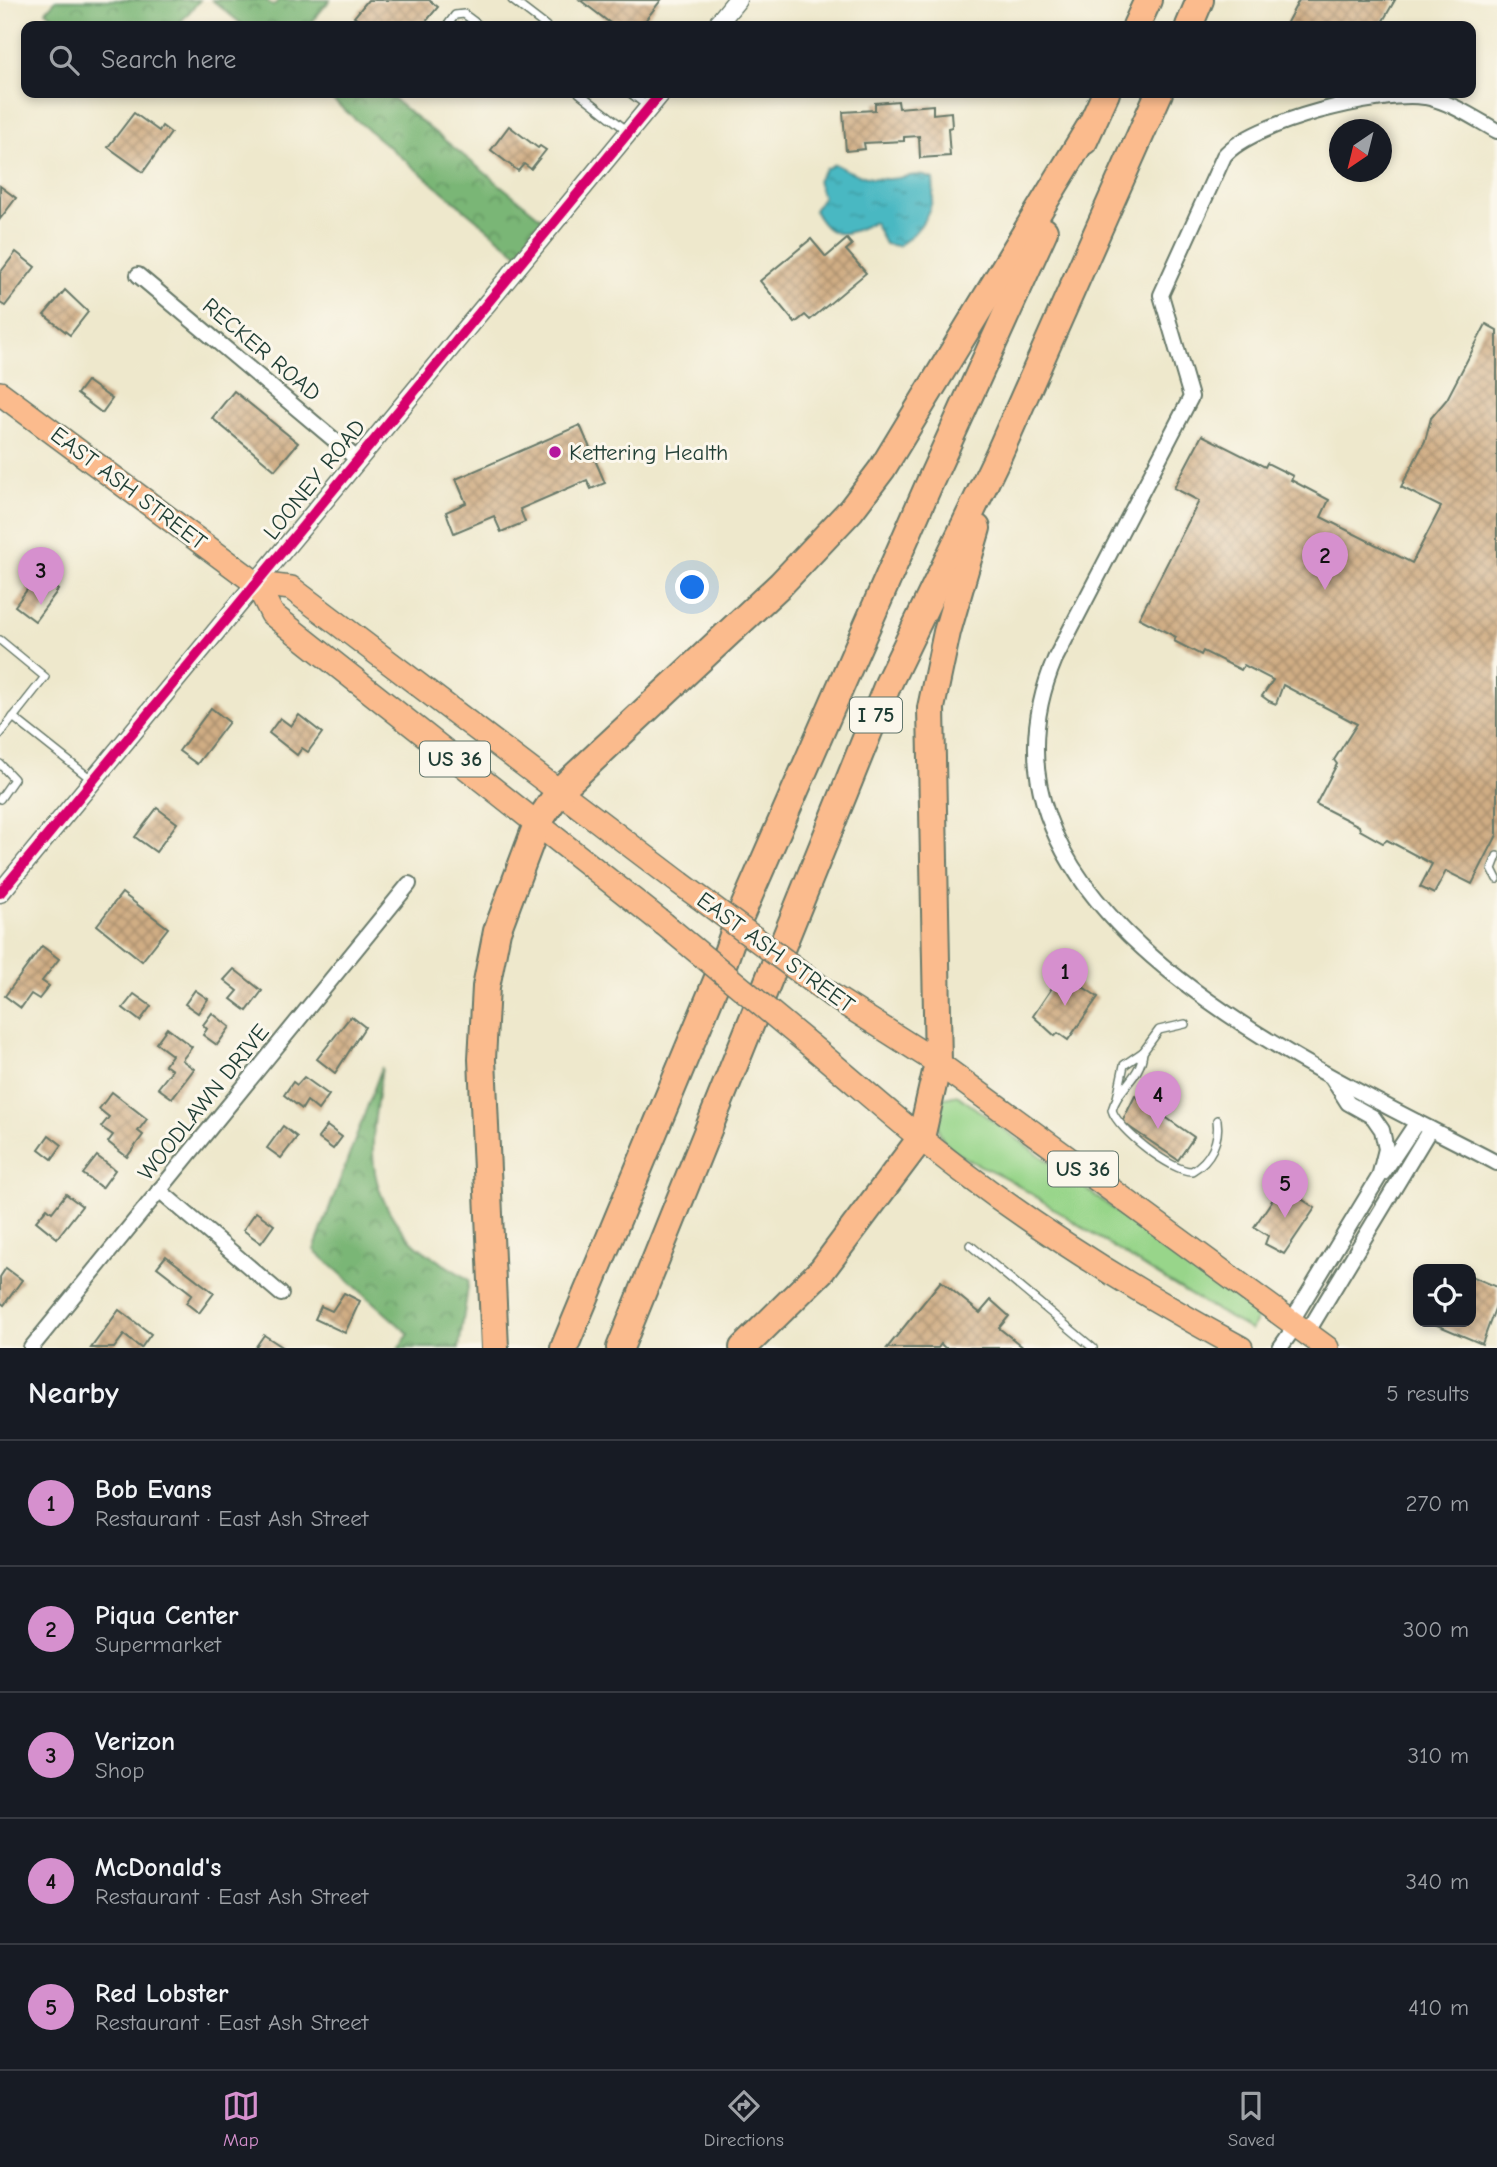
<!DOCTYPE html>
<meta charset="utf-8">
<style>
:root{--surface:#171b24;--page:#20242c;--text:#f1f3f6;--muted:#9ea1a6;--line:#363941;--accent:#d690ce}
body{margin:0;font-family:"Comic Neue",sans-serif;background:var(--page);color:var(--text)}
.controls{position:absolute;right:21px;bottom:21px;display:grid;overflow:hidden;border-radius:14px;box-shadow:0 4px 10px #0003}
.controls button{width:63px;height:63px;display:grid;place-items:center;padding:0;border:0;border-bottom:2px solid var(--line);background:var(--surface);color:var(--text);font:35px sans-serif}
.compass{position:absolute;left:1329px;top:119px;width:63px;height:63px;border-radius:50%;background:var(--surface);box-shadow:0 4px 10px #0003;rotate:215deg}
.you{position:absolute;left:693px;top:588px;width:24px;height:24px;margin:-18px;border:5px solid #fff;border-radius:50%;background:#1a73e8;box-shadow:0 0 0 10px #1a73e833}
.badge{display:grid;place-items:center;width:46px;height:46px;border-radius:50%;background:var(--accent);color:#111;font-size:23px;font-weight:700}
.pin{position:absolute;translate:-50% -58px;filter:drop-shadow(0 2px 4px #0008)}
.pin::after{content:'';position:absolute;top:37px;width:24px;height:21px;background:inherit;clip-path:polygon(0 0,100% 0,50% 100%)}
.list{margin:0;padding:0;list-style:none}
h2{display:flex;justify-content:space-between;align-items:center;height:91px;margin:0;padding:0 28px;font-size:30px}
h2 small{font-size:23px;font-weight:400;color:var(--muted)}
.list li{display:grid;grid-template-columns:46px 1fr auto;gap:21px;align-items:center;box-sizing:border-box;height:126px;padding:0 28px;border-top:2px solid var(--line)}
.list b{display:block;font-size:26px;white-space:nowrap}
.list p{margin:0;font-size:23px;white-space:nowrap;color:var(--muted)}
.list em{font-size:23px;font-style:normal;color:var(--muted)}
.icon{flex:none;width:38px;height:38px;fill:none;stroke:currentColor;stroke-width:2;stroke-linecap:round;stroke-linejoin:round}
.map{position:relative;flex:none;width:1497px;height:1348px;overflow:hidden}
.search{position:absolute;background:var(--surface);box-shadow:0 4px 10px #0003;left:21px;right:21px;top:21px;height:77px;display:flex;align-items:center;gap:18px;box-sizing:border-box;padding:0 24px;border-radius:14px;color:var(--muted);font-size:26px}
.sheet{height:721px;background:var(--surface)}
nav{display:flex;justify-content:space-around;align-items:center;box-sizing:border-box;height:98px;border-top:2px solid var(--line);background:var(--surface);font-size:19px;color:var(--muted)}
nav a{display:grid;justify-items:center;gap:4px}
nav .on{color:var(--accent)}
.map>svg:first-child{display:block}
.grass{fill:#98d58a;stroke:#5c895f;stroke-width:2}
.forest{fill:url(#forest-crowns);stroke:#4c7a55;stroke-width:2}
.water{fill:url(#water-ripples);stroke:#347a7b;stroke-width:2}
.building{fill:url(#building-cross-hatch)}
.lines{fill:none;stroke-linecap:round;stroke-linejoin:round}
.service-casing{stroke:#677969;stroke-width:10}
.minor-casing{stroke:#677969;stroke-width:18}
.tertiary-casing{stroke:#677969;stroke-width:21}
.primary-casing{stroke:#677969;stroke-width:26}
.motorway-casing{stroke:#677969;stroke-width:30}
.service{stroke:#fff;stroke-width:7}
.minor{stroke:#fff;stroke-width:14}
.tertiary{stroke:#fff;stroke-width:18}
.primary{stroke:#fbbb8d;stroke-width:23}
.motorway{stroke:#fbbb8d;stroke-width:26}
.primary-bridge-casing{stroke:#677969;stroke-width:26;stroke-linecap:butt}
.primary-bridge{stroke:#fbbb8d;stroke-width:23}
.cycleway-casing{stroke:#fbf7ec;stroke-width:15}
.cycleway{stroke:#d6006c;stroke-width:10}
.poi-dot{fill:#b5179e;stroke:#fbf7ec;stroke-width:2.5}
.labels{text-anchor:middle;stroke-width:6;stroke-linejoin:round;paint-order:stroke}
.shield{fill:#fbf7ec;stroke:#61756b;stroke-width:2}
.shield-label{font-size:21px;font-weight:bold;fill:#1f3d34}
.street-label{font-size:23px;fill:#1f3d34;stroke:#fbf7ec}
.poi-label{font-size:23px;fill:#1f3d34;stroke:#fbf7ec;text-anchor:start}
</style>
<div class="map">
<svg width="1497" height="1348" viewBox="0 0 1497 1348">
<defs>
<pattern id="forest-crowns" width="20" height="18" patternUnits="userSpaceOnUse" patternTransform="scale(1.75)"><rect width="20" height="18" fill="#7ab676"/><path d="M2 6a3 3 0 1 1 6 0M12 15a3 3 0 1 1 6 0" fill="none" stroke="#639562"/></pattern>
<pattern id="water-ripples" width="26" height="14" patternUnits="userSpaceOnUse" patternTransform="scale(1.75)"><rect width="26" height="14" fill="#49b8c2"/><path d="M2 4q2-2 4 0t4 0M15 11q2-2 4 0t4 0" fill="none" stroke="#3c979e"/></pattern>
<pattern id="building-cross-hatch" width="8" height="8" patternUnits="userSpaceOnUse" patternTransform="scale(1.75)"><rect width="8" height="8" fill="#d0ad84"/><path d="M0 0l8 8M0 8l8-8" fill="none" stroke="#a88e6d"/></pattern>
</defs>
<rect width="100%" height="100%" fill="#fbf7ec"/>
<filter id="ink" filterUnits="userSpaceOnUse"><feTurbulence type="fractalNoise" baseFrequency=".0143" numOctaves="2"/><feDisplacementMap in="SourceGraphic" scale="14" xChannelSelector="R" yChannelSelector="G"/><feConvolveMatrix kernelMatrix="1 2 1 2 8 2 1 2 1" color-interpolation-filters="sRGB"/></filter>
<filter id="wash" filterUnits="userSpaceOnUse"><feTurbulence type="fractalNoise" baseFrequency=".00686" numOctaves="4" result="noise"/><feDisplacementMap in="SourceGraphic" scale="28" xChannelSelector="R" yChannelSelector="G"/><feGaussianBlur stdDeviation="1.57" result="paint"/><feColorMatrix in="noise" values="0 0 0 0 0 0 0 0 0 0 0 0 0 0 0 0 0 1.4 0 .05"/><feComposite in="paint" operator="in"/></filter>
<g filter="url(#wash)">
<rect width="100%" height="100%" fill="#eee8cc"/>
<path class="grass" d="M957,1095L1259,1315L1251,1330C1168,1285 1091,1232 1011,1181C992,1169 962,1161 947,1144C934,1131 937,1116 941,1099Z"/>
<g class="forest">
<polygon points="56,0 200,0 177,26 65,26 46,11"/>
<polygon points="212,0 266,0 273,6 279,0 330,0 308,26 244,26"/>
<polygon points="324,93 386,93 551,226 524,259"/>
<path d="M382,1067C373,1133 359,1181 407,1236C423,1254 450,1267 469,1280L459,1348H398L409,1334L314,1250Z"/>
</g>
<path class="water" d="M835,164C852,174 869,180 889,179C907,178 915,171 933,179C937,206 921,232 898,246L885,244L874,222C845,236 830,242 814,210L823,197L817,181L825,169Z"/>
<g id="blocks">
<g class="building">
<polygon points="368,0 429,0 438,7 424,24 426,26 366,26 354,17"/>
<polygon points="580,0 661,0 641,26 614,26"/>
<polygon points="1299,0 1395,0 1380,26 1285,26"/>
<polygon points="898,101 899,108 933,105 933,114 951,112 952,127 948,128 950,156 920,158 919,136 904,137 904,141 864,143 865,149 846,151 843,112 875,110 875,103"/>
<polygon points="134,113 159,131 162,126 171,133 143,172 108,147"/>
<polygon points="509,126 538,148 540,146 546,150 531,169 524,164 518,171 491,150"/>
<polygon points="0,186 16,198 0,219"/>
<polygon points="811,239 826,257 847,239 852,245 846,250 866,273 810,320 805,315 795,323 760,281"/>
<polygon points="16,252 35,267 5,306 0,303 0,273"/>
<polygon points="65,290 88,312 70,335 44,315"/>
<polygon points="1486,324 1497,330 1497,835 1472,884 1446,871 1434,894 1420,887 1432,864 1387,840 1383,843 1360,830 1359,826 1316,804 1337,764 1334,760 1357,724 1283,685 1276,704 1269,701 1262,696 1273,680 1244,665 1241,670 1203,651 1201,655 1174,641 1176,637 1139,618 1199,501 1174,488 1202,435 1265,467 1267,463 1293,476 1291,480 1329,500 1321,517 1412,563 1441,507 1401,487 1425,441 1431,418 1447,399"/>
<polygon points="87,381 112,399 102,413 77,394"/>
<polygon points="234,391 298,443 275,470 212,418"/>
<polygon points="580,425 605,483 591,489 587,480 520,509 525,522 501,532 494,516 454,533 446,512 466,503 456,479"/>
<polygon points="38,575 58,590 35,621 15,606"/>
<polygon points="211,708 229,722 197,764 179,751"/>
<polygon points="299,715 322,733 308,752 302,748 297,755 269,733 280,718 291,726"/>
<polygon points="157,808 177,823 156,852 135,837"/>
<polygon points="122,893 168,928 142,961 97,925"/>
<polygon points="42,946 59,959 42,981 49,986 39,999 31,994 21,1008 5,996"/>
<polygon points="234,969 262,991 247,1011 231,999 238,991 224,980"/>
<polygon points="1062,973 1098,997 1068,1040 1058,1033 1055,1036 1033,1016"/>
<polygon points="195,990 208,999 198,1013 185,1004"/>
<polygon points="134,994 151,1006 140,1021 123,1008"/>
<polygon points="212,1013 230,1027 217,1045 203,1035 207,1029 203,1025"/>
<polygon points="351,1016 365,1027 335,1073 317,1059"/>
<polygon points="167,1028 192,1047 182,1060 194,1069 172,1098 158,1088 172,1070 165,1065 172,1055 156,1043"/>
<polygon points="304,1077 329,1095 318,1110 307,1101 302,1109 284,1095 293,1082 297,1085"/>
<polygon points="112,1092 147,1119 138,1131 143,1135 127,1157 108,1142 113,1135 101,1127 109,1117 99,1109"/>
<polygon points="1135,1096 1194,1137 1178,1160 1122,1122"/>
<polygon points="283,1126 297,1137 281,1158 267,1148"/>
<polygon points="327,1126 342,1137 333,1149 318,1138"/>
<polygon points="49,1135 62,1145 52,1159 39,1149"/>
<polygon points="97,1156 115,1170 102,1188 83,1174"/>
<polygon points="1282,1186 1315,1208 1284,1254 1265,1244 1268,1236 1254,1227"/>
<polygon points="66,1194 82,1206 57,1238 36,1221 47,1208 52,1212"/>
<polygon points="256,1212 274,1225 261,1243 243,1230"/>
<polygon points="166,1256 214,1293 199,1313 186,1303 192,1294 157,1267"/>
<polygon points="6,1268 22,1280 4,1305 0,1302 0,1277"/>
<polygon points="1471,1276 1497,1287 1497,1303 1482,1344 1430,1322 1471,1322"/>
<polygon points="941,1281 980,1313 991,1300 1009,1316 999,1328 1024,1348 945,1348 941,1344 938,1348 887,1348"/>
<polygon points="344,1293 360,1301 345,1333 315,1319 321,1306 332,1311"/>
<polygon points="119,1310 151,1334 141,1348 124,1335 114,1348 91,1348"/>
<polygon points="264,1335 284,1348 255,1348"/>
</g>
</g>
</g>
<g filter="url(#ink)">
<use href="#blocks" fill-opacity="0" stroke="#677969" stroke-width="2"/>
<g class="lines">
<g class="service-casing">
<g id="service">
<polyline points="512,0 546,26"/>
<polyline points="447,26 455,15 464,14 480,26"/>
<polyline points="446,93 447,93"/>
<polyline points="579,93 629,132"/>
<polyline points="630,93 649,107"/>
<polyline points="0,640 45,677 0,734"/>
<polyline points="13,717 91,779"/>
<polyline points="0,764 14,779 0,799"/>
<polyline points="1497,856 1492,869 1497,879"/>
<path d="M1143,1052C1141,1078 1118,1087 1112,1110C1117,1129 1172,1172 1192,1171C1211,1160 1220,1140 1217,1120"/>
<polyline points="1117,1098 1124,1065 1143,1052 1159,1030 1185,1024"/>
<polyline points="970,1245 1093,1348"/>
</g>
</g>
<g class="minor-casing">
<g id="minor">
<path d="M1497,131C1474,118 1451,102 1425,97C1381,90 1252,122 1224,156L1161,295L1191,397L1055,659C947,914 1325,1072 1497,1163"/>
<polyline points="138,275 357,459"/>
<polyline points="1383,1173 1417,1122"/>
<polyline points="159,1190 281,1294"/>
<polyline points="1291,1322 1379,1177 1386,1149 1382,1130 1373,1117 1348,1103 1332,1078"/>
<polyline points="1307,1333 1430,1129"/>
<polyline points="31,1348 409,884"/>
<polyline points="1280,1348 1296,1325"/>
</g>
</g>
<g class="tertiary-casing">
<g id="tertiary">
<polyline points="716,26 737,0"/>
<polyline points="0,893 661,93"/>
</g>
</g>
<g class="primary-casing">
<g id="primary">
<polyline points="0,393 257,584 272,614 664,924"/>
<polyline points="257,584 291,588 680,883"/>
<polyline points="834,997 938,1063 1327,1348"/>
<path d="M810,1045C862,1088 912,1134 966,1174C1053,1240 1145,1296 1241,1348"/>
</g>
</g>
<g class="motorway-casing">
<g id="motorway">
<polyline points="1136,26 1148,0"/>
<polyline points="1189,26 1200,0"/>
<polyline points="1084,141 1106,93"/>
<polyline points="495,1348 482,1059 486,987 497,931 537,824 560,790 781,584 851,510 882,469 1091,125"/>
<polyline points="564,1348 720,973 738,921 930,482 1044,231"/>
<polyline points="620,1348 888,684 998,456 1159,93"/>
<polyline points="743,1348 822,1270 921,1138 938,1063 931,708 947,632 977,528"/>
</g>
</g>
<use href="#service" class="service"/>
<use href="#minor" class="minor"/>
<use href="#tertiary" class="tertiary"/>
<use href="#primary" class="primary"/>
<use href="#motorway" class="motorway"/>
<g class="primary-bridge-casing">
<g id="primary-bridge">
<polyline points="680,883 834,997"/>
<polyline points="664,924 810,1045"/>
</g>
</g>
<use href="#primary-bridge" class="primary-bridge"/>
<g class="cycleway-casing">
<polyline id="cycleway" points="0,893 661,93"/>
</g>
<use href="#cycleway" class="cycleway"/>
</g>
</g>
<circle class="poi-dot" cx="555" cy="452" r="7"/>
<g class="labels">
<g class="shield">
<rect x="850" y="697.5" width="52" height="35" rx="5"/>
<rect x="420" y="741.5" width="70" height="35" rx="5"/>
<rect x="1048" y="1151.5" width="70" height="35" rx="5"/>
</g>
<g class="shield-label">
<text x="876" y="722">I 75</text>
<text x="455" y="766">US 36</text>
<text x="1083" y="1176">US 36</text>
</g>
<g class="street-label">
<text transform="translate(262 349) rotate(40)" y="8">RECKER ROAD</text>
<text transform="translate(314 479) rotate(-51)" y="8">LOONEY ROAD</text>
<text transform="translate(129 488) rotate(37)" y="8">EAST ASH STREET</text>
<text transform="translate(776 952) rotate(36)" y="8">EAST ASH STREET</text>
<text transform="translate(203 1102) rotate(-51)" y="8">WOODLAWN DRIVE</text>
</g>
<g class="poi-label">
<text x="569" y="460">Kettering Health</text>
</g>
</g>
</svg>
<div class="controls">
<button><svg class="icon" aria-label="locate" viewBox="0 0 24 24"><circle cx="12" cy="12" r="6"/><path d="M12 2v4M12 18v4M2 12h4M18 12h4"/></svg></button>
</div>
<svg class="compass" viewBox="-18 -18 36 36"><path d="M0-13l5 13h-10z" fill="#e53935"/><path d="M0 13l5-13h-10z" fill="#9ea1a6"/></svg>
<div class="you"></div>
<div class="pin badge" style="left:1065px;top:1006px">1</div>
<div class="pin badge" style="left:1325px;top:590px">2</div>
<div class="pin badge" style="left:41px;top:605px">3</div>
<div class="pin badge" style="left:1158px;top:1129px">4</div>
<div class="pin badge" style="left:1285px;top:1218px">5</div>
<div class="search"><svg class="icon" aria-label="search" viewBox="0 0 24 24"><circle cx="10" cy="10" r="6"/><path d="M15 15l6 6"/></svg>Search here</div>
</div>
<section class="sheet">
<h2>Nearby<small>5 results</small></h2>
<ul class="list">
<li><span class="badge">1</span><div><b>Bob Evans</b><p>Restaurant · East Ash Street</p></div><em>270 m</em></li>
<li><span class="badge">2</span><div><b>Piqua Center</b><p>Supermarket</p></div><em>300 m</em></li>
<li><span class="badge">3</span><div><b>Verizon</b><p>Shop</p></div><em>310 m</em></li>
<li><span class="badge">4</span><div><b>McDonald's</b><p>Restaurant · East Ash Street</p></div><em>340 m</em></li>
<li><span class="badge">5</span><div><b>Red Lobster</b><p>Restaurant · East Ash Street</p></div><em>410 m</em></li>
</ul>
</section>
<nav>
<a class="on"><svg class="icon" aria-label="map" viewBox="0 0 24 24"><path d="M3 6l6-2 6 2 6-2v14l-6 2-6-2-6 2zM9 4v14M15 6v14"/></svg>Map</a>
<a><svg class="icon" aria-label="directions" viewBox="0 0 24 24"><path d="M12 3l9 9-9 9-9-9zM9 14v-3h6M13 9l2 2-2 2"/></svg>Directions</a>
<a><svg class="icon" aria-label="saved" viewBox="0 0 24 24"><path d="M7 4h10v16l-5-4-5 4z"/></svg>Saved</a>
</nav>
